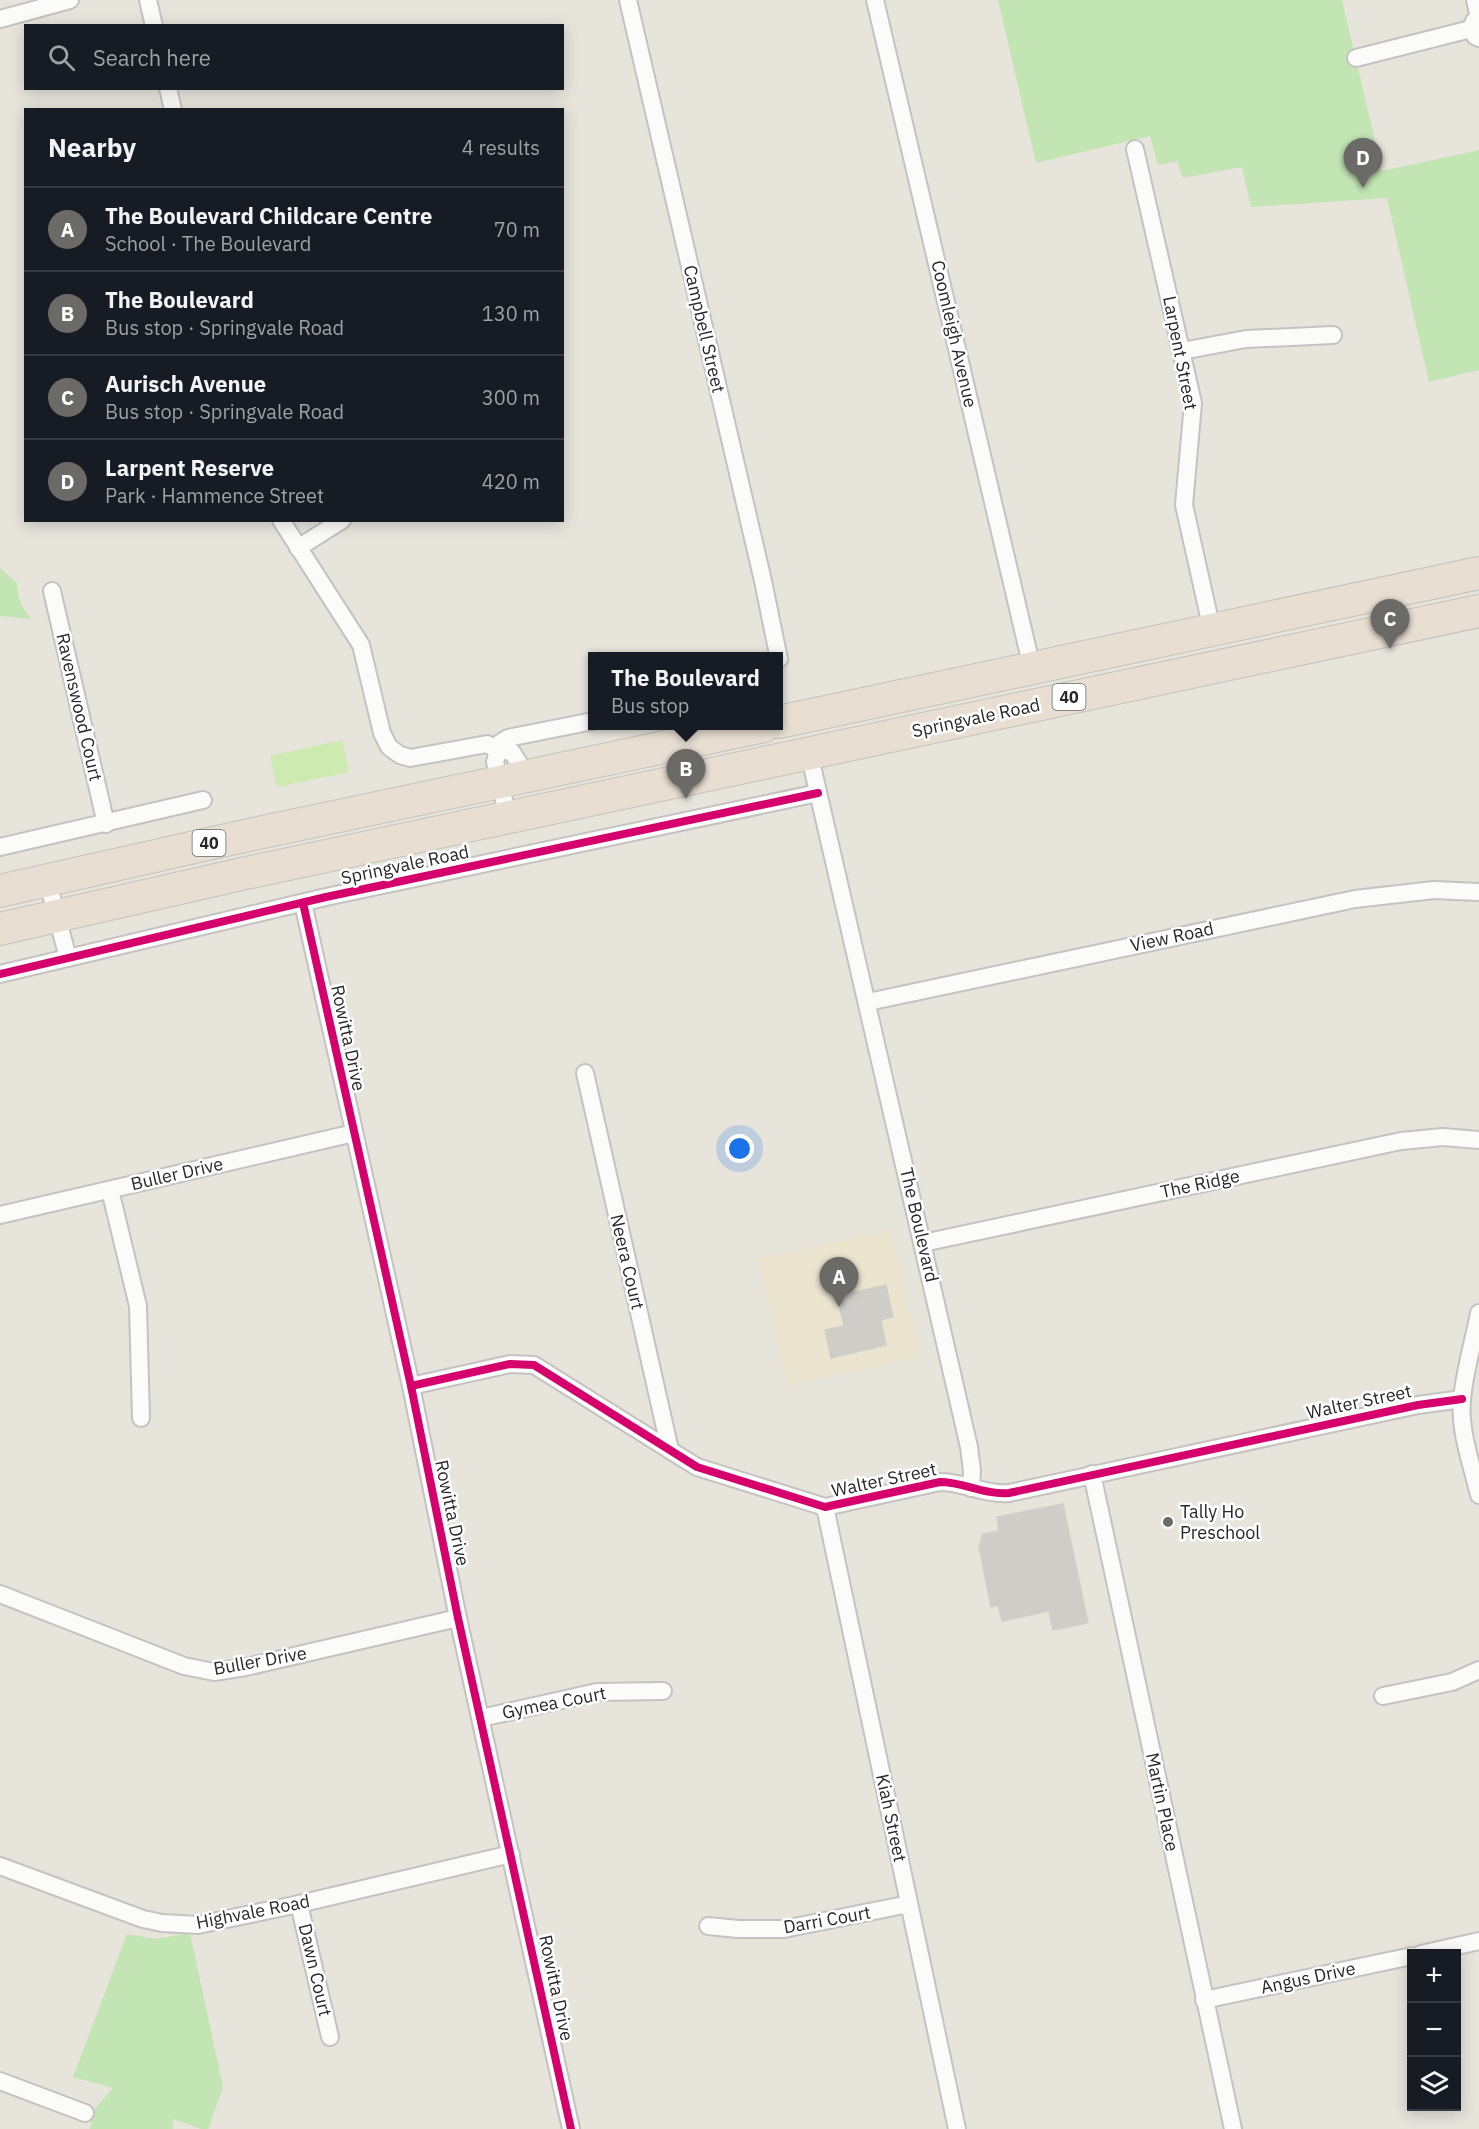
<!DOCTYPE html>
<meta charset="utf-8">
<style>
:root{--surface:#171b24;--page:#242831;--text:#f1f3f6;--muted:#9ea1a6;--line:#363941;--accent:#6b6a67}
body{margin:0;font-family:"IBM Plex Sans",sans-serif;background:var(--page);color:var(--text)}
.controls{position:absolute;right:18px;bottom:18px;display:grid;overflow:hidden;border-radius:0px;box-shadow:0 3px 15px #0003}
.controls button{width:54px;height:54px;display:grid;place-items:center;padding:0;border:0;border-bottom:2px solid var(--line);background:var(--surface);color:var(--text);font:30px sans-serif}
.you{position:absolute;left:740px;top:1149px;width:21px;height:21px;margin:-15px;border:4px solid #fff;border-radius:50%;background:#1a73e8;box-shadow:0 0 0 9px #1a73e833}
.badge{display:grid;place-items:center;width:39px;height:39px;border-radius:50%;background:var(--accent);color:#fff;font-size:20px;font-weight:700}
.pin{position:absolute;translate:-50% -50px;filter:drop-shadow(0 2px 3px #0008)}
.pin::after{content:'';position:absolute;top:32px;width:21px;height:18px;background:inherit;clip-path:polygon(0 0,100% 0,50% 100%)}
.popup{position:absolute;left:588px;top:652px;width:195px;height:78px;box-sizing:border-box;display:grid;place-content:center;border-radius:0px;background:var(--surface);filter:drop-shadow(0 2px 4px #0005);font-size:20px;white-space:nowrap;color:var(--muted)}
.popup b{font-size:22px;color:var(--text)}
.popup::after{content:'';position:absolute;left:50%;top:100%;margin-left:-12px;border:12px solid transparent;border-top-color:var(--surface)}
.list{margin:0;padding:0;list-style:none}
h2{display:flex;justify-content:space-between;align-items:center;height:78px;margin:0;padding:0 24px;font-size:26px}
h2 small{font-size:20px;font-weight:400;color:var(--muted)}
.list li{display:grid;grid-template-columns:39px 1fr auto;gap:18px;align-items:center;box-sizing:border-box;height:84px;padding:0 24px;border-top:2px solid var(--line)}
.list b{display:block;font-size:22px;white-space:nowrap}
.list p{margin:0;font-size:20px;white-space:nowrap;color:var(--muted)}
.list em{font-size:20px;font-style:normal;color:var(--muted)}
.icon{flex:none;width:33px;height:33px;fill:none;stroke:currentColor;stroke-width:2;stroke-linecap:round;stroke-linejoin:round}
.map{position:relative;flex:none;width:1479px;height:2129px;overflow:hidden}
.search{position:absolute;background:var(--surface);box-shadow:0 3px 15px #0003;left:24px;top:24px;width:540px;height:66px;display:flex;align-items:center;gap:15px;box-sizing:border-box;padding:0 21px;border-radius:0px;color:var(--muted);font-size:22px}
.panel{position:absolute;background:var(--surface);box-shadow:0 3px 15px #0003;left:24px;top:108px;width:540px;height:414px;border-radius:0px}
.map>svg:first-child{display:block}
.education{fill:#ebe5d0}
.green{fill:#c2e5b3}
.pitch{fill:#cdeab0}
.building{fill:#cfcdc8;stroke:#d2cfc8;stroke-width:1.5}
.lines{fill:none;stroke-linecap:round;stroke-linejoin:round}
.street-casing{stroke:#c4c3c2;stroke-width:20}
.highway-casing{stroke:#c3c2bf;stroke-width:34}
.street{stroke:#fbfbfa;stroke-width:16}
.highway{stroke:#e8ded2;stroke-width:32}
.cycleway-casing{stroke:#fff;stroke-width:11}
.cycleway{stroke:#d6006c;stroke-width:8}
.poi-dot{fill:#6b6a67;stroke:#fff;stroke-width:2}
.labels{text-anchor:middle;stroke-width:5;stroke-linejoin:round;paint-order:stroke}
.shield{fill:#fff;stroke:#686868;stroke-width:1.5}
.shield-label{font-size:16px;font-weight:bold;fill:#282828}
.street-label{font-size:18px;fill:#282828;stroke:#fff}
.poi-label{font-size:18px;fill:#282828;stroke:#fff;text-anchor:start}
</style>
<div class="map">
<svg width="1479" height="2129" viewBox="0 0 1479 2129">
<rect width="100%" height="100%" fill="#e7e4dc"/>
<polygon class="education" points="891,1229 920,1356 787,1386 758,1259"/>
<g class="green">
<polygon points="998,0 1342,0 1382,171 1479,150 1479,370 1429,382 1387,198 1251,207 1242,167 1183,178 1177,161 1158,165 1150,136 1036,163"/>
<path d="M0,568L17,583C17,599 22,607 31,619L0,616Z"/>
<polygon points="190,1933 223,2087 208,2129 201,2129 173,2119 173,2129 90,2129 93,2111 113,2088 73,2077 127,1934 156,1939"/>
</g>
<polygon class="pitch" points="342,740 349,772 277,787 270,756"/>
<g class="building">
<polygon points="886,1285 893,1317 881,1320 886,1345 831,1358 825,1330 844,1326 837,1296"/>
<polygon points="1063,1504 1088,1623 1053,1630 1049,1611 1002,1621 998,1605 991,1607 979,1546 983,1534 999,1531 997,1517"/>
</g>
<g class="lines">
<g class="street-casing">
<g id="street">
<polyline points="148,0 154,26"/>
<polyline points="628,0 763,581 779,659"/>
<polyline points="875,0 1032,668"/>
<polyline points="1475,0 1479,18"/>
<polyline points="1479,18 1474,21 1471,29 1475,36 1479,38"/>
<polyline points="0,19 70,0"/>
<polyline points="1356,58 1471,29"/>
<polyline points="168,88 173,110"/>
<polyline points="1135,149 1193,403 1184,505 1212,630"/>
<polyline points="1182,351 1246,339 1333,335"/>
<polyline points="281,520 361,645 382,733 389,747 400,755 410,758 487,744 498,750 512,752 527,776"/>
<polyline points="298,548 342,520"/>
<polyline points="52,591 106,824"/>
<polyline points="494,747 508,738 593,721"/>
<polyline points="498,750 495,762 508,817"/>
<polyline points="809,753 969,1447 972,1471 971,1488"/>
<polyline points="0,847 203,800"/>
<polyline points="47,879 68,958"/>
<polyline points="303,903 411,1386 458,1618 571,2129"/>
<polyline points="0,974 326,897 818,793"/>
<polyline points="868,1002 1355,899 1434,890 1479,892"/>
<polyline points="585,1073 670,1450"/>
<polyline points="110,1190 138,1306 141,1418"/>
<polyline points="0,1215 354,1133"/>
<polyline points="923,1243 1401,1141 1443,1137 1479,1140"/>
<path d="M1479,1313C1474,1340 1464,1373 1462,1400C1459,1431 1472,1465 1479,1495"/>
<path d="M411,1386L510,1364L534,1365L697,1467L825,1507L940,1482C964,1482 984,1495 1009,1493L1418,1405L1462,1399"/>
<polyline points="1092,1474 1233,2129"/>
<polyline points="825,1507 957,2129"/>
<polyline points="0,1594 184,1666 214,1672 246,1667 458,1618"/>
<polyline points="1383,1696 1452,1682 1479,1670"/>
<polyline points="481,1718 597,1692 663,1691"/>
<polyline points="0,1866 143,1919 162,1923 198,1925 299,1904 511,1854"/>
<polyline points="299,1904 330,2037"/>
<polyline points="708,1926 738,1929 784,1929 909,1904"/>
<polyline points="1421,1954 1479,1941"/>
<polyline points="1204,2000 1412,1956"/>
<polyline points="0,2081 85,2113"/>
</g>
</g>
<g class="highway-casing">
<g id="highway">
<polyline points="779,722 1479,573"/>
<polyline points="0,891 235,838 764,726"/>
<polyline points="0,929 246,873 1479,611"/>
</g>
</g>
<use href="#street" class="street"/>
<use href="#highway" class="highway"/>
<g class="cycleway-casing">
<g id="cycleway">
<polyline points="303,903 411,1386 458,1618 571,2129"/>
<polyline points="0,974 326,897 818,793"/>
<path d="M411,1386L510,1364L534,1365L697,1467L825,1507L940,1482C964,1482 984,1495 1009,1493L1418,1405L1462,1399"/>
</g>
</g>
<use href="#cycleway" class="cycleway"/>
</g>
<circle class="poi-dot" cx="1168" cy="1522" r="6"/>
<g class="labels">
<g class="shield">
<rect x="1052.5" y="684" width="33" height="26" rx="4.5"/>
<rect x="192.5" y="830" width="33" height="26" rx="4.5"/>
</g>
<g class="shield-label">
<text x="1069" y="703">40</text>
<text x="209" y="849">40</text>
</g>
<g class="street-label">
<text transform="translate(704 329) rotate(77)" y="6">Campbell Street</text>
<text transform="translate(954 334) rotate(77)" y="6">Coomleigh Avenue</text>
<text transform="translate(1180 353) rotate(79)" y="6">Larpent Street</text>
<text transform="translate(79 707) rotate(77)" y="6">Ravenswood Court</text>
<text transform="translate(976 718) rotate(-12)" y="6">Springvale Road</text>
<text transform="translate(405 865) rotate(-12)" y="6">Springvale Road</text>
<text transform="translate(1172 937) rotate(-12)" y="6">View Road</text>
<text transform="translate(348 1038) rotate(78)" y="6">Rowitta Drive</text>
<text transform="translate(177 1174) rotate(-13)" y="6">Buller Drive</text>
<text transform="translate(1200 1184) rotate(-12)" y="6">The Ridge</text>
<text transform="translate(919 1225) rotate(77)" y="6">The Boulevard</text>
<text transform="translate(627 1262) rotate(77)" y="6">Neera Court</text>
<text transform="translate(1359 1402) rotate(-12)" y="6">Walter Street</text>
<text transform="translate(884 1480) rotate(-12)" y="6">Walter Street</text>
<text transform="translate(452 1513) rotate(78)" y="6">Rowitta Drive</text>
<text transform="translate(260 1661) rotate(-10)" y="6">Buller Drive</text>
<text transform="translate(554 1703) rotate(-11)" y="6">Gymea Court</text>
<text transform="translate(1162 1802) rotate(78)" y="6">Martin Place</text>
<text transform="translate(891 1818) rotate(78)" y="6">Kiah Street</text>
<text transform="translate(253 1912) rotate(-11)" y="6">Highvale Road</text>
<text transform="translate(827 1920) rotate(-10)" y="6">Darri Court</text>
<text transform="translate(315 1970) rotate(77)" y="6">Dawn Court</text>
<text transform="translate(1308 1978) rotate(-12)" y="6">Angus Drive</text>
<text transform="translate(556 1988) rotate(78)" y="6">Rowitta Drive</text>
</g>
<g class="poi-label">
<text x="1180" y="1518">Tally Ho<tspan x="1180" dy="21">Preschool</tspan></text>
</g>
</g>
</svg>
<div class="controls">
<button>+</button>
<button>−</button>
<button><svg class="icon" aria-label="layers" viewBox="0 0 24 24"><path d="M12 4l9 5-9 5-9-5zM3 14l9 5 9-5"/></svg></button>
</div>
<div class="you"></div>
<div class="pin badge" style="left:839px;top:1307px">A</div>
<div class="pin badge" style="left:686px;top:799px">B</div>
<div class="popup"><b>The Boulevard</b>Bus stop</div>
<div class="pin badge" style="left:1390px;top:649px">C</div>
<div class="pin badge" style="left:1363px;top:188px">D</div>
<div class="search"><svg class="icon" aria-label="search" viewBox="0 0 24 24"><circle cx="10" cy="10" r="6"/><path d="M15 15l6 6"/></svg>Search here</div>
<section class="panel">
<h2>Nearby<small>4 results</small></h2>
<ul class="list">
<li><span class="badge">A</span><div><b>The Boulevard Childcare Centre</b><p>School · The Boulevard</p></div><em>70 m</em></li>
<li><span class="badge">B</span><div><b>The Boulevard</b><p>Bus stop · Springvale Road</p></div><em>130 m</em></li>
<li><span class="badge">C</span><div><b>Aurisch Avenue</b><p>Bus stop · Springvale Road</p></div><em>300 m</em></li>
<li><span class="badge">D</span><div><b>Larpent Reserve</b><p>Park · Hammence Street</p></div><em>420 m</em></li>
</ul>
</section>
</div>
